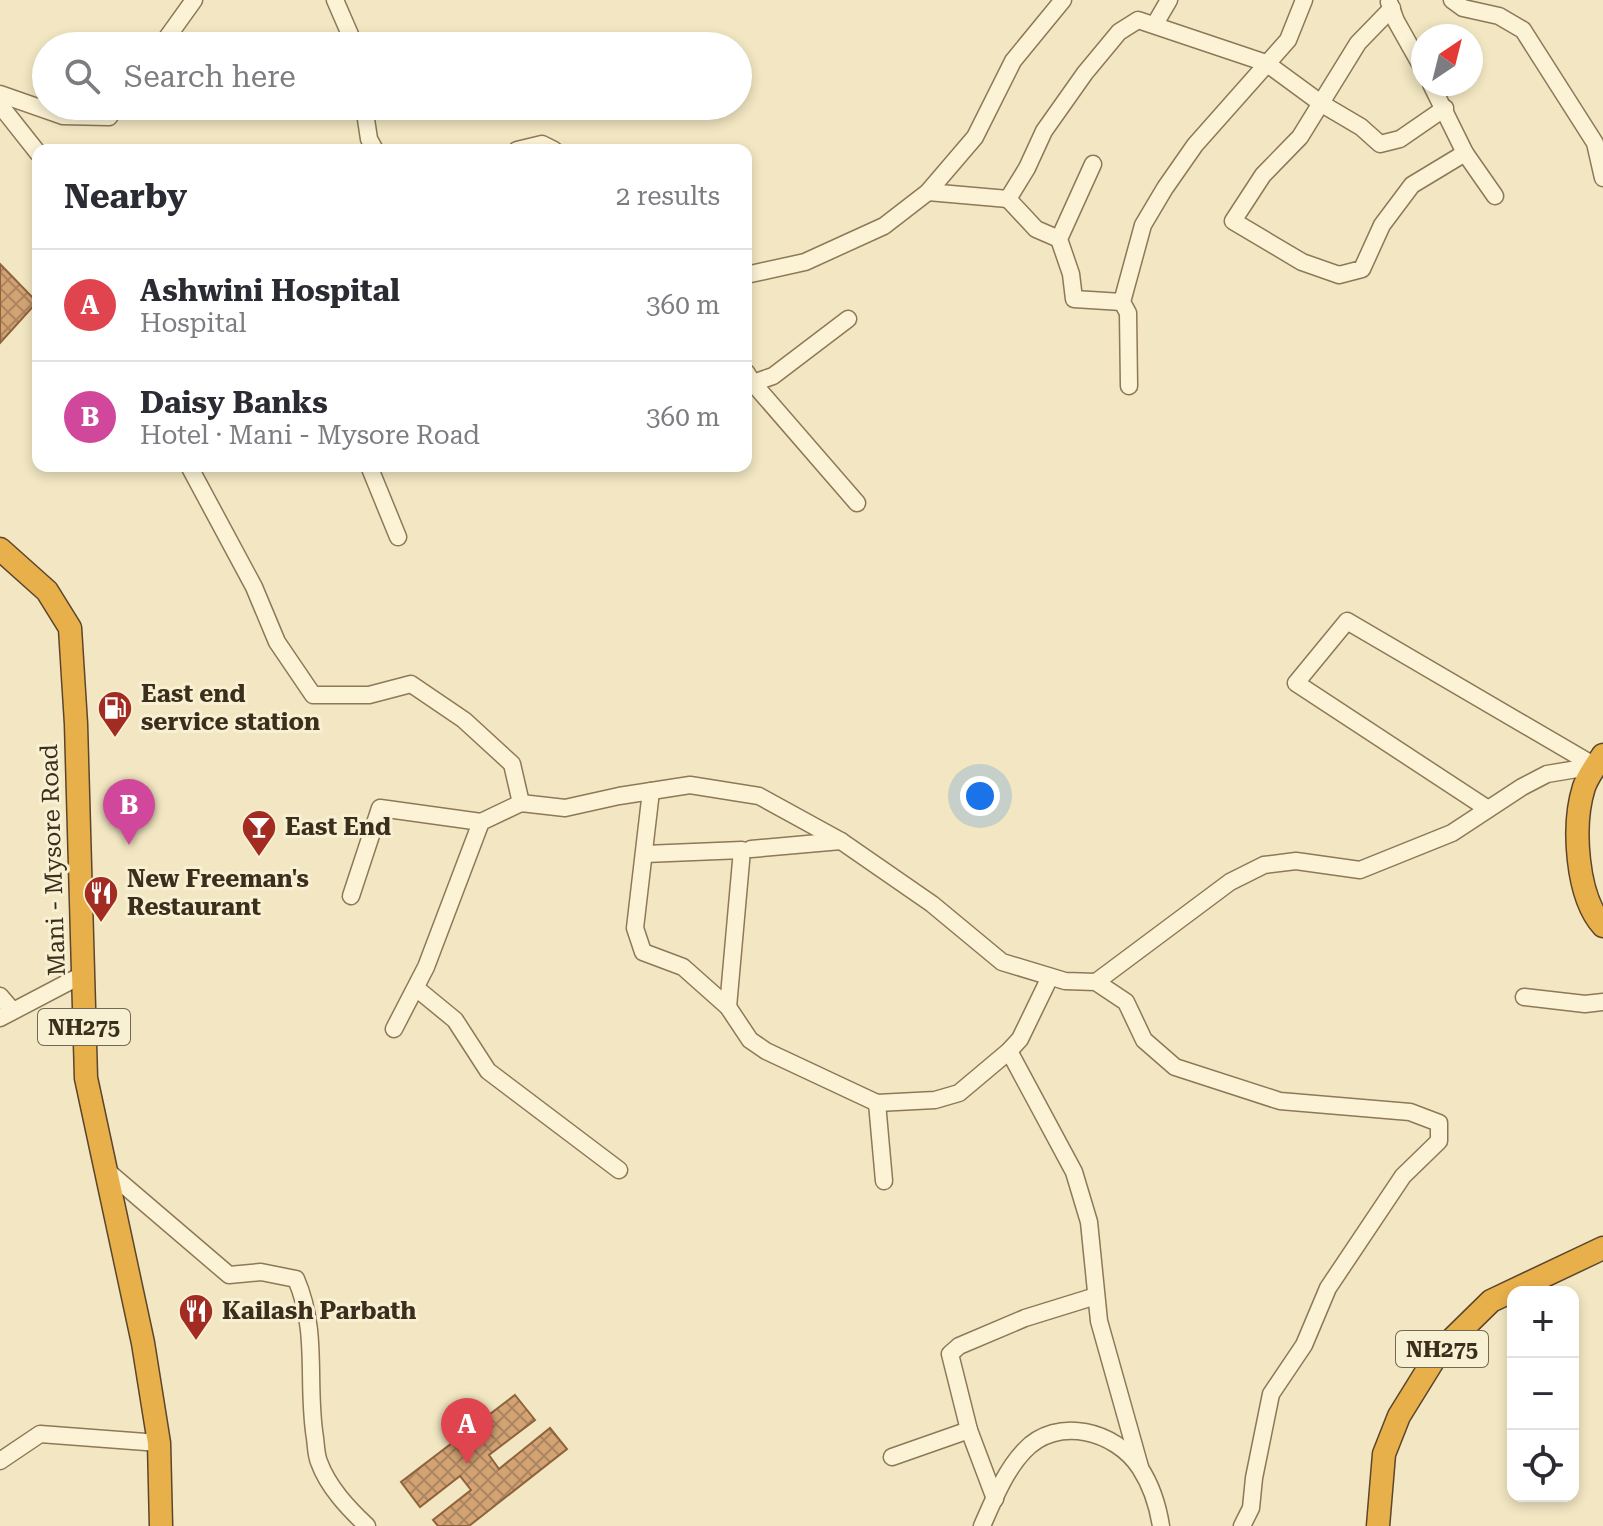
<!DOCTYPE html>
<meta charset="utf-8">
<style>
:root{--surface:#fff;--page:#f7f7f7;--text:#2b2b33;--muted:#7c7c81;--line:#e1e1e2;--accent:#a22b22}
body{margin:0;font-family:"Roboto Serif",serif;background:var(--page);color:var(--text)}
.controls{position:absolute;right:24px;bottom:24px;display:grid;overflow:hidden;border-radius:16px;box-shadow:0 4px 12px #0003}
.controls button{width:72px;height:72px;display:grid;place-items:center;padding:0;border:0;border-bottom:2px solid var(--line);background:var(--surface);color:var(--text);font:40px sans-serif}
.compass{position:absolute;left:1411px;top:24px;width:72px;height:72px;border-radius:50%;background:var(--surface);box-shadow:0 4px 12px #0003;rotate:35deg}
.you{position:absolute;left:980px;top:796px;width:28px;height:28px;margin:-20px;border:6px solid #fff;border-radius:50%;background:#1a73e8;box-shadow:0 0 0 12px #1a73e833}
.badge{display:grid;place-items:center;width:52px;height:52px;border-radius:50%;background:var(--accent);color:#fff;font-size:26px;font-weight:700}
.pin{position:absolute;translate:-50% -66px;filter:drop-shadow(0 2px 4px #0008)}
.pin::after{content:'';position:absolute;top:42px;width:28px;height:24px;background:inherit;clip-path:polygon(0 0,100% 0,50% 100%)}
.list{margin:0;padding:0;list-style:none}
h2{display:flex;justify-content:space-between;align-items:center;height:104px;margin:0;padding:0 32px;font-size:34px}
h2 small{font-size:26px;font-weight:400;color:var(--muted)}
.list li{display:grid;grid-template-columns:52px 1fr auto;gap:24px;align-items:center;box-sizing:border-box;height:112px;padding:0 32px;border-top:2px solid var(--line)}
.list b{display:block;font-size:30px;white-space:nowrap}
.list p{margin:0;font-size:26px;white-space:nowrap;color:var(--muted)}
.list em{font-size:26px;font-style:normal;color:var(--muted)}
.icon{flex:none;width:44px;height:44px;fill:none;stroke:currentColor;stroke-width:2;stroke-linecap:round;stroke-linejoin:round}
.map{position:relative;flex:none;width:1603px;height:1526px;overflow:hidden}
.search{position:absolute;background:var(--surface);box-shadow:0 4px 12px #0003;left:32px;top:32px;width:720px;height:88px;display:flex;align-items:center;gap:20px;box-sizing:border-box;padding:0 28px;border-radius:44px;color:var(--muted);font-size:30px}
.panel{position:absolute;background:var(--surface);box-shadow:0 4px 12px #0003;left:32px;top:144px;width:720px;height:328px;border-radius:16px}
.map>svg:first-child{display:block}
.building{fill:url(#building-cross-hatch);stroke:#8f633b;stroke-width:2}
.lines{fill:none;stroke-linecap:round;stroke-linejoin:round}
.minor-casing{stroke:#8d7857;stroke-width:19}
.highway-casing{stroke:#5b452c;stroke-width:25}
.minor{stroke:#fcf3d6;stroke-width:16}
.highway{stroke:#e8b04b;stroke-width:22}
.labels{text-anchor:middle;stroke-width:6;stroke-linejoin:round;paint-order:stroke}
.shield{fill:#f8f0d2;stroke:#746853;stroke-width:2}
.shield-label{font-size:22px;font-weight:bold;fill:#3c2e1d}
.poi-label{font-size:24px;font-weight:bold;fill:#3c2e1d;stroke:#f8f0d2;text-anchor:start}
.street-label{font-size:24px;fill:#3c2e1d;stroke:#f8f0d2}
</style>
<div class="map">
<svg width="1603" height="1526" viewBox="0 0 1603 1526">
<defs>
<pattern id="building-cross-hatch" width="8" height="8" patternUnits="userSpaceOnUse" patternTransform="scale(2)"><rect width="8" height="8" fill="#d3a374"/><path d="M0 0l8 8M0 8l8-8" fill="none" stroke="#ac855f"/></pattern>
</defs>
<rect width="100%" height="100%" fill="#f2e7c2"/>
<g class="building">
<polygon points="0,264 37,302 0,343"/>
<polygon points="515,1395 535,1420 489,1455 499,1469 550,1428 567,1449 469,1526 438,1526 433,1520 471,1490 460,1476 420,1507 401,1482"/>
</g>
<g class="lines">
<g class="minor-casing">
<g id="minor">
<polyline points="335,0 355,46"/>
<polyline points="1452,0 1463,8 1499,16 1523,30 1595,143 1603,178"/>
<polyline points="1389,2 1396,21 1423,69"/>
<polyline points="1392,8 1358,43 1300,137 1263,175 1233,221 1302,262 1339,275 1362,269 1382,225 1412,185 1465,153"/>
<polyline points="1155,24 1169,0"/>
<polyline points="161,46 194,0"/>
<polyline points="1431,84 1465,153 1495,196"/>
<polyline points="0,94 63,116 109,117 117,106"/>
<polyline points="0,105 38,153"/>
<polyline points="364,106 369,139 375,150"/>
<polyline points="517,150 542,144 554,150"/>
<polyline points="1093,164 1059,239 1071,274 1074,299 1122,302"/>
<polyline points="928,192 1008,199 1027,168 1044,131 1085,73 1119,32 1138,20 1266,63 1322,104 1361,127 1380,144 1400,139 1445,108"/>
<polyline points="1008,199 1036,229 1059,239"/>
<polyline points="746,275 805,262 884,226 928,192 975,137 1013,61 1063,0"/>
<polyline points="746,372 753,383 857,503"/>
<polyline points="753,383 773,376 848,319"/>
<polyline points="1129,386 1128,313 1122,302 1143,225 1165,188 1195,145 1288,40 1304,0"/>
<polyline points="189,466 254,587 277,642 313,695 369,695 411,684 464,720 512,764 521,803"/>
<polyline points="369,466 398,537"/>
<polyline points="651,791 635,928 643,952 683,967 728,1007 750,1040 766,1051 877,1103 935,1100 959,1093 1009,1051 1020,1039 1050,977"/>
<polyline points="1488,809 1296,683 1347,621 1595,766"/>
<polyline points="751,849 841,841"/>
<polyline points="645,854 742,850 728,1007"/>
<polyline points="351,896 380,808 481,822"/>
<polyline points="1096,982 1230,882 1264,865 1296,861 1360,870 1452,833 1522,787 1547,774 1595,766"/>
<polyline points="416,988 455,1020 488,1071 619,1170"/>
<polyline points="0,996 12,1010"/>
<polyline points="1524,997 1585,1004 1603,1002"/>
<polyline points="0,1018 82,975"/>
<polyline points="394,1029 426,967 481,822 521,803 565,808 619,796 690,785 759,796 841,841 932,904 1002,962 1065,981 1096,982 1126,1002 1144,1040 1175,1067 1280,1101 1410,1112 1439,1123 1439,1141 1403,1176 1328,1288 1304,1345 1271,1394 1254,1478 1251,1508 1242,1526"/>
<polyline points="1009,1051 1074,1172 1089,1222 1099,1321 1140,1467"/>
<polyline points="877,1103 884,1181"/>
<path d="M105,1169L229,1275L261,1272L296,1279C319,1332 306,1383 315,1438C316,1445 316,1455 319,1462C328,1487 348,1508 367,1526"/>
<polyline points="892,1457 969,1430"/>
<polyline points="0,1461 40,1434 159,1443"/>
<polyline points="995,1499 969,1430 950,1354 959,1346 1025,1318 1096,1296"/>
<path d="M982,1526C993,1501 1005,1471 1024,1451C1057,1415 1116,1431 1140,1468C1151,1485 1158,1507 1161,1526"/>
</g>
</g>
<g class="highway-casing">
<g id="highway">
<polyline points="0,549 47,591 70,628 76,724 86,1078 143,1343 159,1443 161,1526"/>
<path d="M1603,755C1596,765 1588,776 1584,787C1572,825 1576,896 1603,926"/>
<polyline points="1378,1526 1384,1454 1399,1416 1438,1353 1491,1301 1603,1248"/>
</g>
</g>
<use href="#minor" class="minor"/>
<use href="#highway" class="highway"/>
</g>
<defs>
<g id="fuel-pin" transform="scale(1.8)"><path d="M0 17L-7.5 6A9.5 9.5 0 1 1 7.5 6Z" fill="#a22b22" stroke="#f8f0d2"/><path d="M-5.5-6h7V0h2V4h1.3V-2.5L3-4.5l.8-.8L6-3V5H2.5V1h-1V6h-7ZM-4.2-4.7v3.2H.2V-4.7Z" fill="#fff"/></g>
<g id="bar-pin" transform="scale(1.8)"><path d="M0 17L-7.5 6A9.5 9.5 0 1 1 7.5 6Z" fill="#a22b22" stroke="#f8f0d2"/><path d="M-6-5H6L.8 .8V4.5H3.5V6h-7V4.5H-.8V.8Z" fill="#fff"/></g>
<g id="restaurant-pin" transform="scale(1.8)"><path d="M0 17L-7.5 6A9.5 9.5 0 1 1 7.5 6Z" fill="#a22b22" stroke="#f8f0d2"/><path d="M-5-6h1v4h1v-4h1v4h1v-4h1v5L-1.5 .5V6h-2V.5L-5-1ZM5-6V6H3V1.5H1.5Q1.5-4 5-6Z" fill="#fff"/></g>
</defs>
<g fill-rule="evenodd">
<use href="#fuel-pin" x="115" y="708"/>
<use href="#bar-pin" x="259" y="827"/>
<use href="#restaurant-pin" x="101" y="893"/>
<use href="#restaurant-pin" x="196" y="1311"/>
</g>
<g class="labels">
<g class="shield">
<rect x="38" y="1009" width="92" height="36" rx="6"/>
<rect x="1396" y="1331" width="92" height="36" rx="6"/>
</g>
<g class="shield-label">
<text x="84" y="1035">NH275</text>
<text x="1442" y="1357">NH275</text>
</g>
<g class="poi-label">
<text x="141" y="702">East end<tspan x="141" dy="28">service station</tspan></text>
<text x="285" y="835">East End</text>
<text x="127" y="887">New Freeman's<tspan x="127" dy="28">Restaurant</tspan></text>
<text x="222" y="1319">Kailash Parbath</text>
</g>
<g class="street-label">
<text transform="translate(53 860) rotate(-92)" y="8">Mani - Mysore Road</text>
</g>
</g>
</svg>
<div class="controls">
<button>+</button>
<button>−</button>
<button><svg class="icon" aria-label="locate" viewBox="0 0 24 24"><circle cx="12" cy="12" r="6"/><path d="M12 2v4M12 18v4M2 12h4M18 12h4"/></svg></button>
</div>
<svg class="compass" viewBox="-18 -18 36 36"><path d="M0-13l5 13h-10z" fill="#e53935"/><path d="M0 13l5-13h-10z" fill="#7c7c81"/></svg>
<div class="you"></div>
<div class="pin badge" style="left:467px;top:1464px;background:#e0444e">A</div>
<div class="pin badge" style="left:129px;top:845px;background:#d1479c">B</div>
<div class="search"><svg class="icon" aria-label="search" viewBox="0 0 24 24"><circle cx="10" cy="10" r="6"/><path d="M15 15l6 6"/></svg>Search here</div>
<section class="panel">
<h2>Nearby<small>2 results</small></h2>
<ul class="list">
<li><span class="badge" style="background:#e0444e">A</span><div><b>Ashwini Hospital</b><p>Hospital</p></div><em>360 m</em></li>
<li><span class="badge" style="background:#d1479c">B</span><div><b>Daisy Banks</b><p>Hotel · Mani - Mysore Road</p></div><em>360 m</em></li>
</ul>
</section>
</div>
